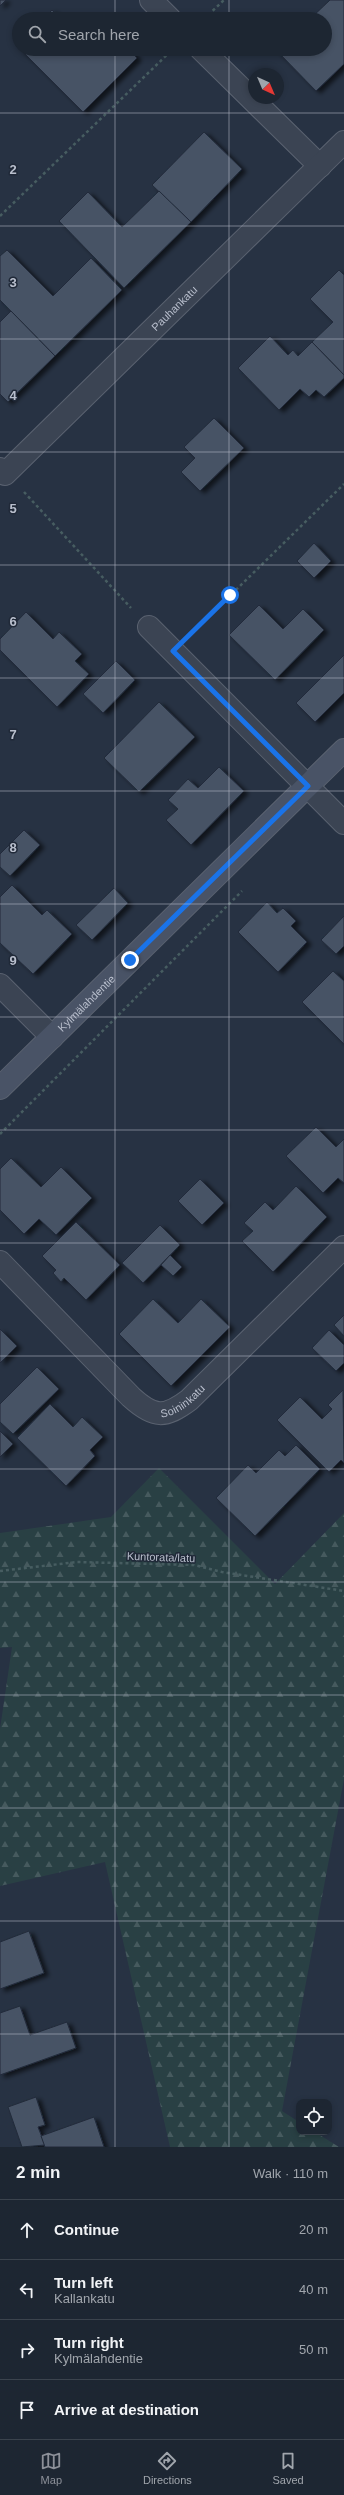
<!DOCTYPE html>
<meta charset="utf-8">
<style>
:root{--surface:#1d2632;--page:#252e3a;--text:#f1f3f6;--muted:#a0a5ac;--line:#3b434d;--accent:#8c9099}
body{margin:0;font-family:Helvetica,sans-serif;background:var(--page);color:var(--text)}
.controls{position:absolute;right:12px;bottom:12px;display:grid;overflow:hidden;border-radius:8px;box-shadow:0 2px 6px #0003}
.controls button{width:36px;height:36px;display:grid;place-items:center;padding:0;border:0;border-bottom:1px solid var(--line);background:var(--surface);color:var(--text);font:20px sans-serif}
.compass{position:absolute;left:248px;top:68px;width:36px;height:36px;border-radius:50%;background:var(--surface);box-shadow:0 2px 6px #0003;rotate:136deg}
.stop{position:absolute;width:12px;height:12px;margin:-9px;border:3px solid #1a73e8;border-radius:50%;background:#fff}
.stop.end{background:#1a73e8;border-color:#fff;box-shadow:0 1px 4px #0008}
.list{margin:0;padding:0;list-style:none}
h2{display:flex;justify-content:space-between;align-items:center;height:52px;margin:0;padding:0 16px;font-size:17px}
h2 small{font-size:13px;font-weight:400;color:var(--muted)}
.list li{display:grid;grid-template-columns:26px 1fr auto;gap:12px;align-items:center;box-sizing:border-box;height:60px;padding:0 16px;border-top:1px solid var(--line)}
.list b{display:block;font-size:15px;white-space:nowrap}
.list p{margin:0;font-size:13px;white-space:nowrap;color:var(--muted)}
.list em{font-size:13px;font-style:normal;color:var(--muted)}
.icon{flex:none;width:22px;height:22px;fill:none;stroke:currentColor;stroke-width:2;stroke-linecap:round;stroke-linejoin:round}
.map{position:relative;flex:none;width:344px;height:2147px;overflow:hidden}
.search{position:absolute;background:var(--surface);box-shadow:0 2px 6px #0003;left:12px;right:12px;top:12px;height:44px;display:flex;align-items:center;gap:10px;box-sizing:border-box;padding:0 14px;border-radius:22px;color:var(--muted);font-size:15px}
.sheet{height:292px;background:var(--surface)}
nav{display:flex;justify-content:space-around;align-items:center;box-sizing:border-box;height:56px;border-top:1px solid var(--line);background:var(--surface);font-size:11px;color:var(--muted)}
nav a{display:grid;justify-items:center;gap:2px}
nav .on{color:var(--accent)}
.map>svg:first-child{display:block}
.forest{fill:url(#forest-firs)}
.building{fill:#465265;stroke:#222b3a;filter:url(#shadow)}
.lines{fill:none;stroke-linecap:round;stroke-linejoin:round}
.street-casing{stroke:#5a6270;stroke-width:24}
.secondary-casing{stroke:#5a6270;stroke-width:24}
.path{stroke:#475d61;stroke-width:2.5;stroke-dasharray:3 3;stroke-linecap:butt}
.street{stroke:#3b4453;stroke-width:22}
.secondary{stroke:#495366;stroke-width:22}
.route{stroke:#1a73e8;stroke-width:5}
.grid{fill:none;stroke:#b9bfcd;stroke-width:1;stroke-opacity:0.55}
.labels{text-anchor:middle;stroke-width:3;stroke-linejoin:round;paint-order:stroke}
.street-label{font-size:11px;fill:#b9bfcd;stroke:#202938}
.grid-label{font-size:13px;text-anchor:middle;font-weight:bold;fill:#b9bfcd;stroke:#202938;stroke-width:3;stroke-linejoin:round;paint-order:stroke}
</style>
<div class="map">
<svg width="344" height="2147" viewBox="0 0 344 2147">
<defs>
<pattern id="forest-firs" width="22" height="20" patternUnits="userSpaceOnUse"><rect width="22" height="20" fill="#294044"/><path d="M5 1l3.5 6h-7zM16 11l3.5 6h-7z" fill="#465a5e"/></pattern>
<filter id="shadow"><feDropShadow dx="4.5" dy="2.5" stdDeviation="2" flood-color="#0009"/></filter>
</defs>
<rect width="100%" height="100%" fill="#273243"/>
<polygon class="forest" points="159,1468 275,1584 344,1513 344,1779 282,2111 299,2122 299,2132 315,2132 339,2147 170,2147 105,1862 0,1886 0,1729 12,1647 0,1648 0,1533 111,1517"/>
<g class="building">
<polygon points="0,0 6,0 0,6"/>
<polygon points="330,0 344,0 344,64 316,91 277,51 279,49 325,49 325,19 310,19"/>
<polygon points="52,10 61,19 43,19"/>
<polygon points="20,49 128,49 137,58 83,112"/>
<polygon points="204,132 242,169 191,222 152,185"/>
<polygon points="159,191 191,222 124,288 59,221 88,192 122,227"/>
<polygon points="7,250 53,296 91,258 122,290 55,356 0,300 0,256"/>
<polygon points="339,270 344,275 344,375 312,342 333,322 310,299"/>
<polygon points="11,311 55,356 8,402 0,394 0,322"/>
<polygon points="270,336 288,355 293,350 298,356 312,342 344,375 344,378 324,397 316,390 309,397 300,389 279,410 238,368"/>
<polygon points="214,418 244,448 200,491 181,472 195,458 184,447"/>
<polygon points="314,543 331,561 314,578 297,561"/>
<polygon points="259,605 283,629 303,609 324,630 275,680 229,635"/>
<polygon points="26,612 53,639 59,632 82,654 75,661 89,674 57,707 0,650 0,639"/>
<polygon points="344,655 344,693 315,722 296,703"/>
<polygon points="116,661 135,680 103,713 83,694"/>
<polygon points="159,702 195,737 139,792 104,758"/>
<polygon points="219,767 244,791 191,845 166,820 178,809 168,800 188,779 198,788"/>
<polygon points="24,830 40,845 10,876 0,867 0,854"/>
<polygon points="12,885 42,915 47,910 72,934 33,974 0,943 0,897"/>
<polygon points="114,888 128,903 92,940 76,925"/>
<polygon points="267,902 277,913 283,908 296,921 291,926 307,942 278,972 238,932"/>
<polygon points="344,916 344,946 336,954 321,940"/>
<polygon points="333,971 344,981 344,1044 302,1002"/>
<polygon points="316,1127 336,1147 344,1139 344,1183 338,1178 323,1193 286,1156"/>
<polygon points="11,1158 41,1187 61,1167 92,1198 56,1235 39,1219 24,1234 0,1210 0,1169"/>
<polygon points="200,1179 224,1203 202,1225 178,1201"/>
<polygon points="296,1186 327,1217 273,1272 242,1241 253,1231 244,1223 265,1202 273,1210"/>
<polygon points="76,1222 120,1265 86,1300 64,1278 61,1282 53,1273 56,1270 42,1256"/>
<polygon points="160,1225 180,1245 143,1283 122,1263"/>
<polygon points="170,1255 182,1267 173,1276 161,1265"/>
<polygon points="153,1299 178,1323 201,1299 230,1327 171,1386 119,1334"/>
<polygon points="344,1315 344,1336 334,1325"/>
<polygon points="0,1329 17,1346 0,1363"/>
<polygon points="329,1330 344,1345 344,1363 336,1371 312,1348"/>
<polygon points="37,1367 59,1389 13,1434 0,1422 0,1404"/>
<polygon points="343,1390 344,1463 341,1460 329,1472 277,1420 300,1397 322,1419 332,1409 328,1405"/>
<polygon points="50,1404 73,1427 82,1417 103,1437 90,1450 95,1456 66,1486 17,1438"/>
<polygon points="0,1431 13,1444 0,1457"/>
<polygon points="296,1445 320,1469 255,1536 216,1498 248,1465 256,1473 279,1450 285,1456"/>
<polygon points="29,1931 44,1973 0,1989 0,1942"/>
<polygon points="20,2006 30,2035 67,2022 76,2048 0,2075 0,2013"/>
<polygon points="36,2097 45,2125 38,2127 45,2145 22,2147 8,2107"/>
<polygon points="94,2117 104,2147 45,2147 41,2136"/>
</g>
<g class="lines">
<g class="street-casing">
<g id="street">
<polyline points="151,0 170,19"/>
<polyline points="201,49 320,166"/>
<path id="s1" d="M0,469L5,474L344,142"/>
<polyline points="149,627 344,823"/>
<polyline points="0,985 52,1037"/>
<path id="s2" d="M0,1262L131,1397C154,1418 165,1418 189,1400L344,1247"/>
</g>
</g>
<g class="secondary-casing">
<g id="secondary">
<path id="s3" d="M0,1088L344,750"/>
</g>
</g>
<g class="path">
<polyline points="204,19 224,0"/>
<polyline points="0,216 173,49"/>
<polyline points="24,492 131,608"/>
<polyline points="193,632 344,484"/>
<polyline points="0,1134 242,891"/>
<polyline points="0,1571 77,1562 194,1565 222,1572 344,1591"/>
</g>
<use href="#street" class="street"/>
<use href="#secondary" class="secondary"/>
</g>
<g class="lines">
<polyline class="route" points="130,960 308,786 173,651 230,595"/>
</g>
<path class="grid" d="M115,0V19M229,0V19M115,49V2147M229,49V2147M0,113H344M0,226H344M0,339H344M0,452H344M0,565H344M0,678H344M0,791H344M0,904H344M0,1017H344M0,1130H344M0,1243H344M0,1356H344M0,1469H344M0,1582H344M0,1695H344M0,1808H344M0,1921H344M0,2034H344"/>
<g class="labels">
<g class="street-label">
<text dy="4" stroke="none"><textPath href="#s1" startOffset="244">Pauhankatu</textPath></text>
<text dy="4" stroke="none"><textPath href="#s3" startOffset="121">Kylmälahdentie</textPath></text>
<text dy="4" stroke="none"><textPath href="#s2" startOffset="248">Soininkatu</textPath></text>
<text transform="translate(161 1557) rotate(2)" y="4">Kuntorata/latu</text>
</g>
</g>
<g class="grid-label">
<text x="13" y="174">2</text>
<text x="13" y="287">3</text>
<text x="13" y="400">4</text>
<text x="13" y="513">5</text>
<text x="13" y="626">6</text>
<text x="13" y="739">7</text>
<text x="13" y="852">8</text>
<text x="13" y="965">9</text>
</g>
</svg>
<div class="controls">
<button><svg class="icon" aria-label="locate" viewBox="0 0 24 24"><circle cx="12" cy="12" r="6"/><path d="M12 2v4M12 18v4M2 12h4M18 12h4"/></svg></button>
</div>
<svg class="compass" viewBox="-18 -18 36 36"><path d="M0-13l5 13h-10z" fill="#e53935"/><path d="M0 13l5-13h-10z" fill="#a0a5ac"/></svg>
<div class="stop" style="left:230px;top:595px"></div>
<div class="stop end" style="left:130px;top:960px"></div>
<div class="search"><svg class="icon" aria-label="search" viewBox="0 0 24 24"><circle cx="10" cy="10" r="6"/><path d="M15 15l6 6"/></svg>Search here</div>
</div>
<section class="sheet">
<h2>2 min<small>Walk · 110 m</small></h2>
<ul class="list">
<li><svg class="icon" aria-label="ahead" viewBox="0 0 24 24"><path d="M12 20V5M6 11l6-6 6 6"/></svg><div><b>Continue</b></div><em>20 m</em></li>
<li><svg class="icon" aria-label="left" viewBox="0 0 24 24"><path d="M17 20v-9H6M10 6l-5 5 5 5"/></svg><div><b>Turn left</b><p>Kallankatu</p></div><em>40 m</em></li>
<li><svg class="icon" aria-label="right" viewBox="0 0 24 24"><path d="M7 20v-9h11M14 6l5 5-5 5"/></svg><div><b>Turn right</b><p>Kylmälahdentie</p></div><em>50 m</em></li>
<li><svg class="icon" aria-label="arrive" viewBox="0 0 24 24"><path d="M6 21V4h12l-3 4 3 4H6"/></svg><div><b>Arrive at destination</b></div></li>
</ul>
</section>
<nav>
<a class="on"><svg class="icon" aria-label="map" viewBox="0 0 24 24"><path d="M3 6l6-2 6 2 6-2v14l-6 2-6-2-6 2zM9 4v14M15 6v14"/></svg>Map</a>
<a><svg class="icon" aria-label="directions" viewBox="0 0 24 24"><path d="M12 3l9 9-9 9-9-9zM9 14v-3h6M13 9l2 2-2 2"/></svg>Directions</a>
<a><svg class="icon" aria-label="saved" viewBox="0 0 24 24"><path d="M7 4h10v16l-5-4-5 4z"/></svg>Saved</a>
</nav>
